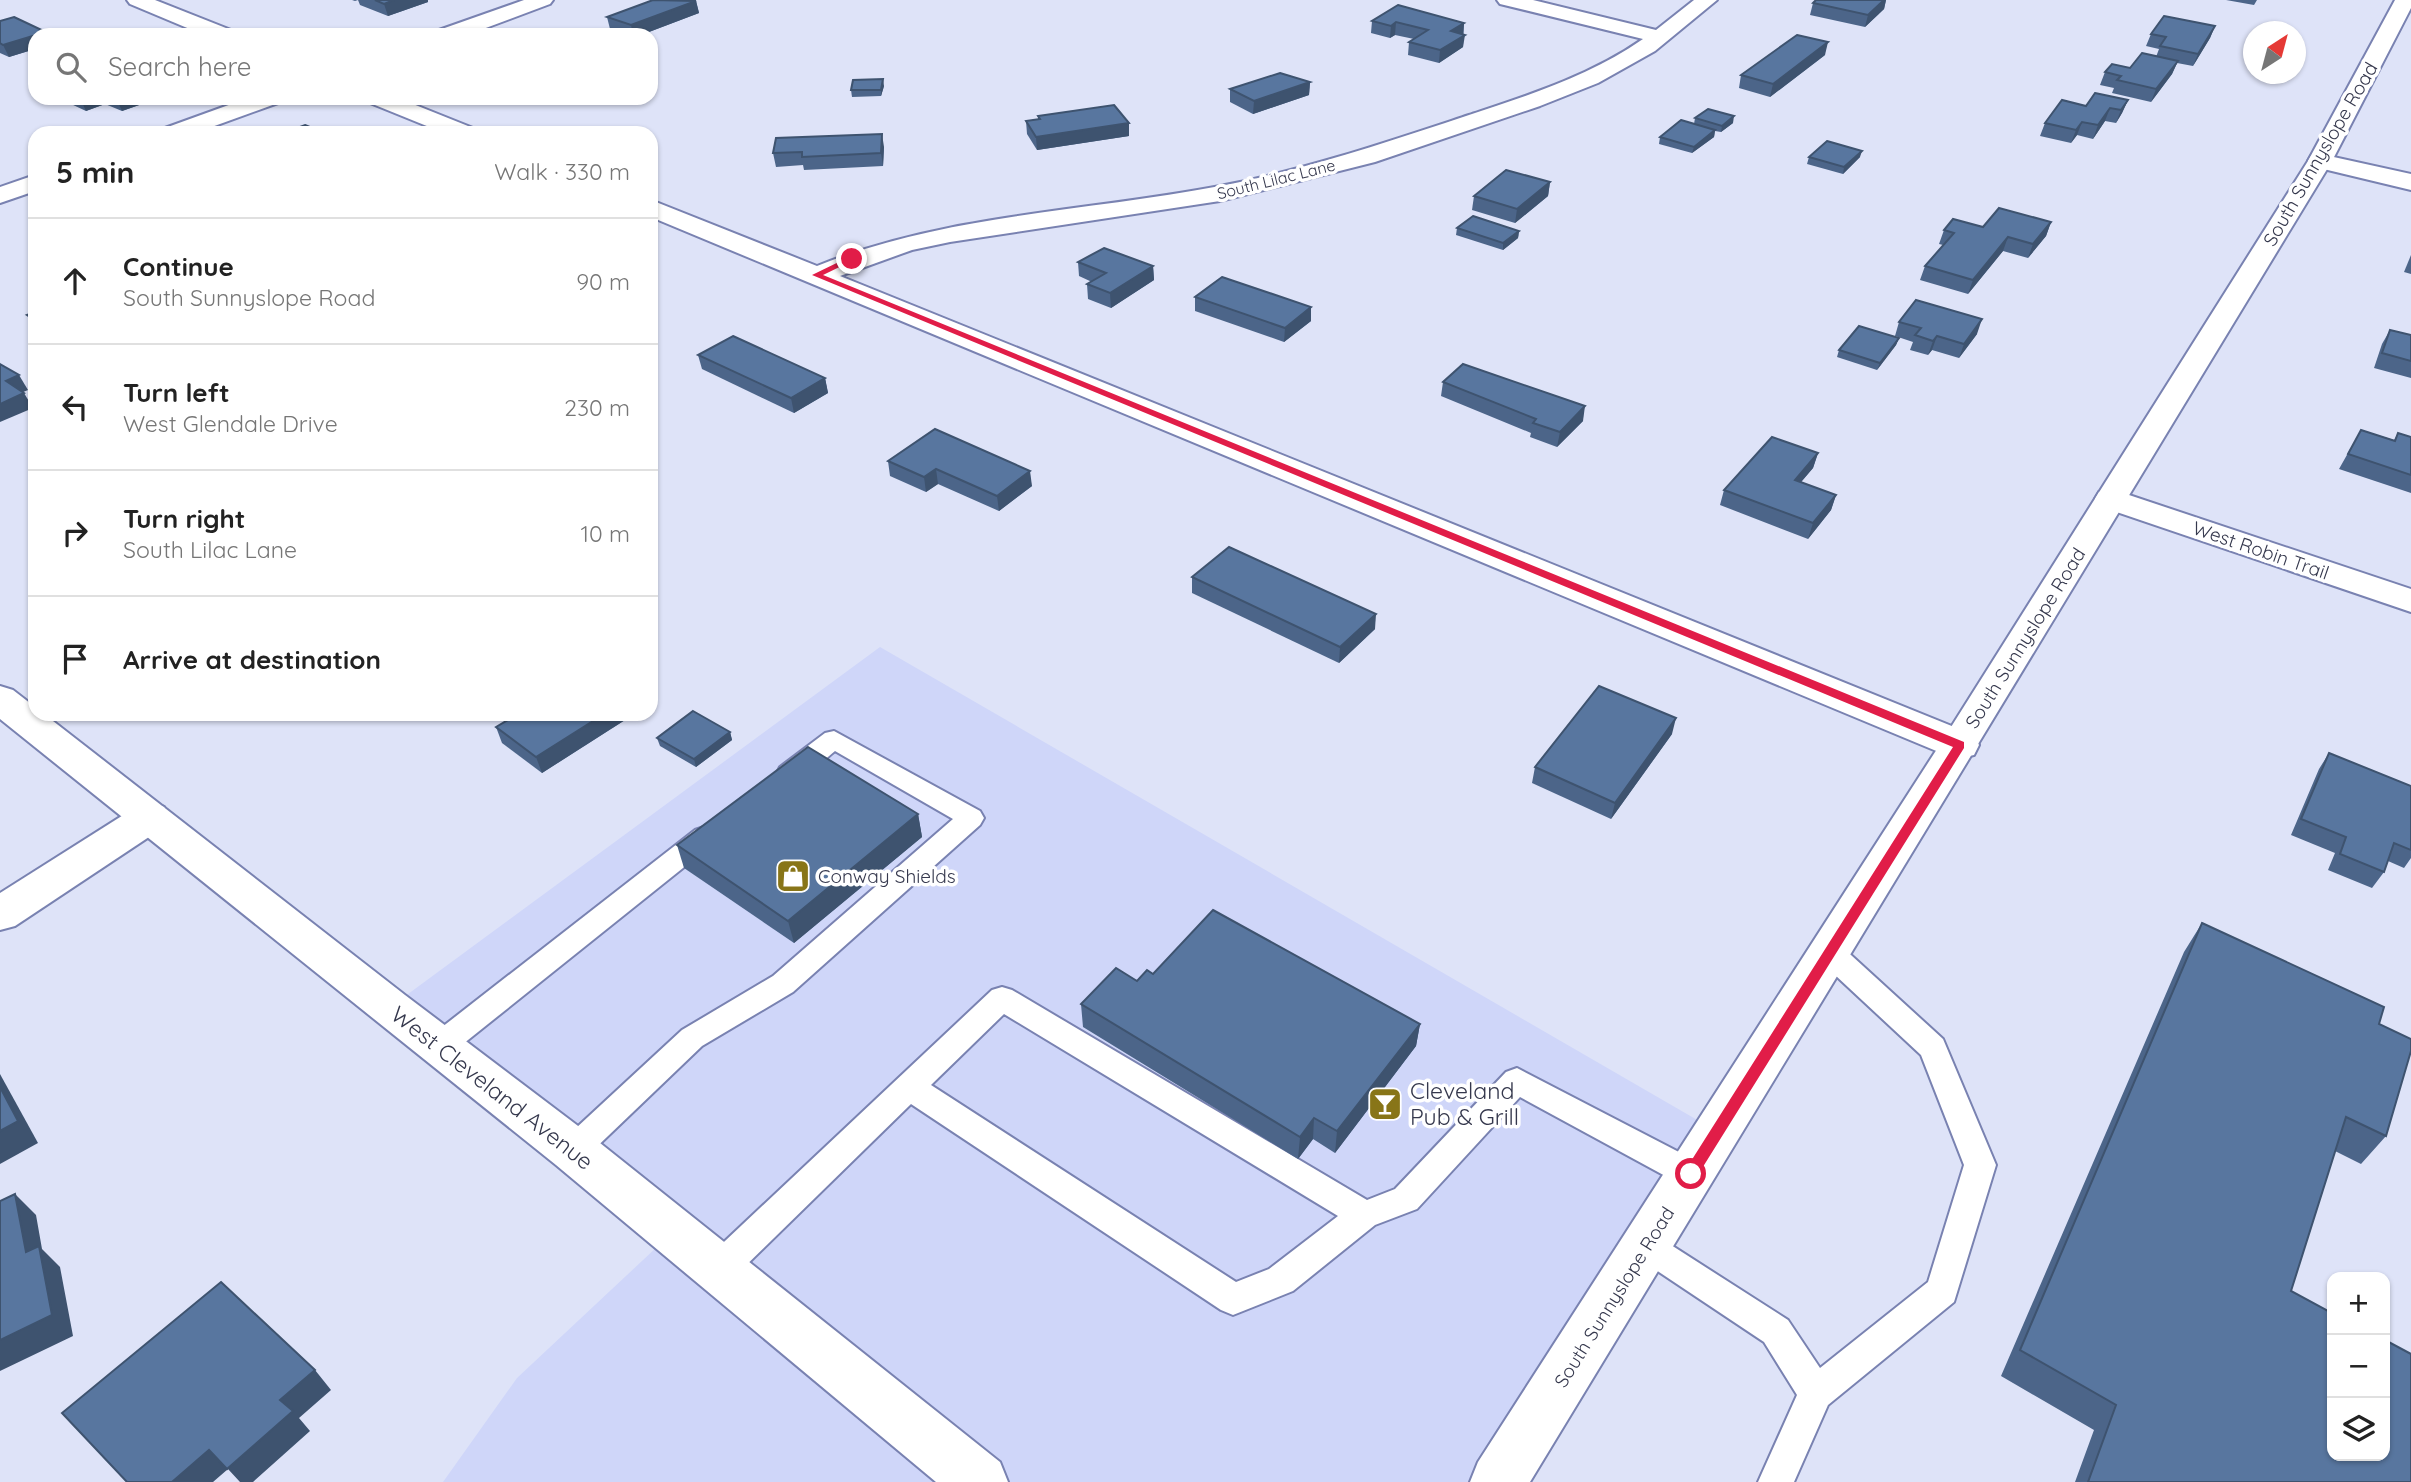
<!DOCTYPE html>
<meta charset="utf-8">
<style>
:root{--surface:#fff;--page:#f6f6f6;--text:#222;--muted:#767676;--line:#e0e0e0}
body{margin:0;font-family:Quicksand,sans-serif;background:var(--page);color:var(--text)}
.controls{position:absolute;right:21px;bottom:21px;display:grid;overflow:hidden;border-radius:14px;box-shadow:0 2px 5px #0004}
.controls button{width:63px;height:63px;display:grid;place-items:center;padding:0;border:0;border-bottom:2px solid var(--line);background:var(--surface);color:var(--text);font:35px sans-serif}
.compass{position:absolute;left:2243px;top:21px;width:63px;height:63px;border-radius:50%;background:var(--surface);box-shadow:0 2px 5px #0004;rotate:36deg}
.stop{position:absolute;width:21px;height:21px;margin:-16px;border:5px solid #e11d48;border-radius:50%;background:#fff}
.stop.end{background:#e11d48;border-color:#fff;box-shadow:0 2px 7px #0008}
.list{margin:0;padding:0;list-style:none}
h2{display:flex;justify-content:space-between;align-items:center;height:91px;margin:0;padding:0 28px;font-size:30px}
h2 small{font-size:23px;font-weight:400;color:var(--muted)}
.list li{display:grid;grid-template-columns:46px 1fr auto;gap:21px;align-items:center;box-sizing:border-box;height:126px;padding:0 28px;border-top:2px solid var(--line)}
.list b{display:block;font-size:26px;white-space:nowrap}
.list p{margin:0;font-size:23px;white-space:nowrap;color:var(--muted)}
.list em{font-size:23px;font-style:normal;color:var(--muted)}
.icon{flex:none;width:38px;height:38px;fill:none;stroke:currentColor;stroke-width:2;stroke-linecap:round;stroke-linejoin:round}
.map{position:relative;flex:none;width:2411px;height:1482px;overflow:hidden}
.search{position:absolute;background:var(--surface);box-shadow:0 2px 5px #0004;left:28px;top:28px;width:630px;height:77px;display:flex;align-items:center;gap:18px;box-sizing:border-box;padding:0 24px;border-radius:21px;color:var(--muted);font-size:26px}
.panel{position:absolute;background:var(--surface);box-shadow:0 2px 5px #0004;left:28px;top:126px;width:630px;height:595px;border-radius:21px}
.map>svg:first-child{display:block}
.built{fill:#cfd6f9}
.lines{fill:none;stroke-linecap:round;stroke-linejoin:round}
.service-casing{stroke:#7982b1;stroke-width:4}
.minor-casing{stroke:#7982b1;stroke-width:4}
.tertiary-casing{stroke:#7982b1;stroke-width:4}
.secondary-casing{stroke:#7982b1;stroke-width:4}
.service{fill:#fff;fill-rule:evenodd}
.minor{fill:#fff;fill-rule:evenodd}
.tertiary{fill:#fff;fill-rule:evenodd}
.secondary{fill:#fff;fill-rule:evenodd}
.wall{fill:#4c6589}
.shaded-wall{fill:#3e536f}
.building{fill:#58769f;stroke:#3e536f;stroke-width:2}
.route{fill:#e11d48}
.labels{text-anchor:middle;stroke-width:7;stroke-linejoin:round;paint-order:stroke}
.far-street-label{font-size:16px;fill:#35384d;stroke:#fff}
.street-label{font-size:19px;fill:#35384d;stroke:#fff}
.poi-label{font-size:19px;fill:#35384d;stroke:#fff;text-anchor:start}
.near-street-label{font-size:23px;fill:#35384d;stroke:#fff}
.near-poi-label{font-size:23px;fill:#35384d;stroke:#fff;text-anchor:start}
</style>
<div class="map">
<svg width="2411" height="1482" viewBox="0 0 2411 1482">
<rect width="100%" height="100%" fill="#dee3f8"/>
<polygon class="built" points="880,647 1718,1132 1498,1482 443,1482 517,1378 674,1231 389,1008"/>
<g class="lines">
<g class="service-casing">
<g id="service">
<path d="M834,731L980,811L984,818L980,825L793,992L702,1046L584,1159L573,1163L562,1159L558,1150L562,1141L682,1030L773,976L953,819L835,751C820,763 801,785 780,779L777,773L780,767L825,733Z"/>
<polygon points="704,827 713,830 717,837 713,844 448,1056 438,1059 428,1056 423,1047 428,1038 695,830"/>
<polygon points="1830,942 1840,945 1943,1039 1996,1165 1954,1302 1828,1405 1794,1482 1758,1482 1797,1395 1764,1342 1635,1256 1630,1246 1635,1236 1646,1231 1657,1236 1788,1320 1820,1368 1928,1282 1964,1165 1921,1055 1820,961 1816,953 1820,945"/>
<path d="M1002,987L1012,990L1367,1200L1395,1189L1506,1072L1517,1068L1702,1164L1707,1174L1702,1184L1691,1188L1680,1184L1520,1097L1417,1209L1375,1225L1293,1291L1233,1315L1221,1310L911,1104L732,1279L720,1283L708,1279L704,1268L708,1257L992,990ZM1004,1014L1338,1216L1269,1269L1236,1282L931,1085Z"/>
</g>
</g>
<g class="minor-casing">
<g id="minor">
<polygon points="127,0 155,0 231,30 234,35 204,35 130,4"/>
<polygon points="524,0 553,0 550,4 467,35 436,35 439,30"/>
<path d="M1497,0H1533L1656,30L1694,0H1717L1655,51L1598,83L1540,106L1375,162L1220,201L950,242L912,250L840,276L1974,735L1979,745L1974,755L1960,758L1946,755L651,217V200L817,266C946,214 1084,212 1220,186C1305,170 1387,142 1469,115C1529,95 1590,76 1643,39L1500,4Z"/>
<polygon points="248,98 281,98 278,103 195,133 161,133 165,128"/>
<polygon points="367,98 398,98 473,128 477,133 444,133 370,103"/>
<polygon points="2320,154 2411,174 2411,190 2311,166 2308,161 2311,156"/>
<polygon points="35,175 35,191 0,203 0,187"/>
<polygon points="2111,489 2411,589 2411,612 2099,506 2095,499 2099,492"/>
<polygon points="150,802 164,807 170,817 164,827 15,926 0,930 0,893 136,807"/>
</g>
</g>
<g class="tertiary-casing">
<polygon id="tertiary" points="2395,0 2411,0 2411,8 2332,161 1530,1482 1470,1482 1478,1462 1946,735 2308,161"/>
</g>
<g class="secondary-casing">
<polygon id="secondary" points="0,686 13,690 35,707 35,714 44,714 405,995 590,1135 1000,1462 1008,1482 936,1482 556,1165 0,719"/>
</g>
<use href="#service" class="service"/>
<use href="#minor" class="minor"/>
<use href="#tertiary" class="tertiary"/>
<use href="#secondary" class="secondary"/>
</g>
<g class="wall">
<polygon points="352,0 428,0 428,2 388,16 360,5 358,0 355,1"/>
<polygon points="1815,0 1886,0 1884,9 1865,27 1810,15 1813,3"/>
<polygon points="2226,0 2257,0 2254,5"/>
<polygon points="696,1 699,13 641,35 626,35 610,29 607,17"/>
<polygon points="0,21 46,32 47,35 35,35 35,49 9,57 0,53"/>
<polygon points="1372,21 1464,23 1463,47 1439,63 1408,55 1409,42 1414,39 1395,35 1390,38 1371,33"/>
<polygon points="2215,26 2210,38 2193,66 2177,63 2172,74 2151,102 2112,93 2114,88 2100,85 2105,72 2130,68 2156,57 2159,49 2146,46 2151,34"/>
<polygon points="1825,55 1770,97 1739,88 1741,75"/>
<polygon points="1310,82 1309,95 1253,114 1230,102 1230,89"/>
<polygon points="884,86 881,96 852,97 851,90"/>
<polygon points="69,98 159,98 122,111 105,104 86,111 71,104"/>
<polygon points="2128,100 2122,113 2116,123 2105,121 2093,139 2077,135 2071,143 2040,136 2045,123 2086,106"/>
<polygon points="1038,116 1129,123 1129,136 1037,150 1027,134 1026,121 1038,120"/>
<polygon points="1695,118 1733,123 1721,132 1715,131 1714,137 1692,153 1659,144 1660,137 1694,124"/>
<polygon points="884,147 883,166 804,170 803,165 776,167 773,153"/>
<polygon points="1809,157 1860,157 1843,174 1807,164"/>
<polygon points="1550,182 1548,196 1515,223 1472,210 1474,196"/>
<polygon points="2051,222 2046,236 2028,258 2003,251 1968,294 1920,280 1925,266 1943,245 1939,244 1944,230"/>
<polygon points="1457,228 1519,231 1518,238 1503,250 1456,235"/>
<polygon points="2411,255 2411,274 2404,272"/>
<polygon points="1078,262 1153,266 1154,280 1111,308 1088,299 1087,284 1092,282 1079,276"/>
<polygon points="1195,297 1311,321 1284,342 1195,311"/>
<polygon points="35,312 35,325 31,322 27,315"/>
<polygon points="1899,322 1977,334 1959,358 1932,350 1928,355 1910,350 1913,342 1895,336"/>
<polygon points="2390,330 2411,335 2411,378 2374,368 2382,344"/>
<polygon points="1899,338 1896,345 1877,370 1837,357 1839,350"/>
<polygon points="698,355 825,378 828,393 794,413 702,369"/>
<polygon points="1443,382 1583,421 1557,447 1530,437 1531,433 1441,396"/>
<polygon points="935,429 1032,486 999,511 938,484 926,492 890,476 888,461"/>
<polygon points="2361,430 2394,440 2398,433 2411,437 2411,493 2339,469"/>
<polygon points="1818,453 1813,468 1801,482 1836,495 1831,510 1808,539 1720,505 1724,490"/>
<polygon points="1192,577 1375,629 1339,663 1192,593"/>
<polygon points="625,720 542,773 502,743 496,727"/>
<polygon points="730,732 732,740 696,767 660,746 657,738"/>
<polygon points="1672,734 1611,819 1532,783 1535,767"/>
<polygon points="2329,753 2411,786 2411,858 2404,868 2388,861 2384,872 2372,888 2328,870 2335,853 2291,835 2319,769"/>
<polygon points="918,814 922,837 794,943 684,868 677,845"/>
<polygon points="2202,923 2379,1024 2386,1136 2361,1164 2335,1151 2291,1291 2411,1482 2075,1482 2094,1430 2001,1376 2184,952"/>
<polygon points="1153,974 1420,1024 1416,1046 1335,1153 1313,1139 1298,1159 1083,1027 1081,1004"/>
</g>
<g class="shaded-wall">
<polygon points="394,0 428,0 428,2 388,16 384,4"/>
<polygon points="1884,0 1886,0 1884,9 1865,27 1868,15"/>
<polygon points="696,1 699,13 641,35 633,35 631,25"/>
<polygon points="1396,22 1395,35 1390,38 1391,26"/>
<polygon points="1464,23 1463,35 1451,31"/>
<polygon points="2215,26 2210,38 2193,66 2198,54"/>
<polygon points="35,35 35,49 9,57 3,45"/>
<polygon points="1465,35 1463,47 1439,63 1440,50"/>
<polygon points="1828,42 1825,55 1770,97 1773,84"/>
<polygon points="2178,61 2172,74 2151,102 2156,89"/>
<polygon points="883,79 884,86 881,96 881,90"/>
<polygon points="1310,82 1309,95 1253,114 1254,101"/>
<polygon points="80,98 103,98 105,104 86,111"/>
<polygon points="116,98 159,98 122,111"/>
<polygon points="2128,100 2122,113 2116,123 2121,110"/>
<polygon points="2110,108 2105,121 2093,139 2098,125"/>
<polygon points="1734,116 1733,123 1721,132 1722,126"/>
<polygon points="2082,122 2077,135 2071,143 2076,130"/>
<polygon points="1129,123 1129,136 1037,150 1036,137"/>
<polygon points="1715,130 1714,137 1692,153 1694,147"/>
<polygon points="882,134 884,147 883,166 881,153"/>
<polygon points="1862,151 1860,157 1843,174 1844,167"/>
<polygon points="1550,182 1548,196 1515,223 1517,209"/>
<polygon points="2051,222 2046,236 2028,258 2033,244"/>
<polygon points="1519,231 1518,238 1503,250 1503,243"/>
<polygon points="2008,237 2003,251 1968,294 1973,280"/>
<polygon points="1153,266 1154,280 1111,308 1110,293"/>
<polygon points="1311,307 1311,321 1284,342 1285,328"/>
<polygon points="1982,319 1977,334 1959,358 1964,344"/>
<polygon points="1937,336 1932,350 1928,355 1933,341"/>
<polygon points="1899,338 1896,345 1877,370 1880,363"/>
<polygon points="19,375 28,390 14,396 6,381"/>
<polygon points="825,378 828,393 794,413 791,398"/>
<polygon points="24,393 33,408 0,422 0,404"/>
<polygon points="1585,406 1583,421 1557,447 1560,432"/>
<polygon points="1818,453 1813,468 1790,495 1795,480"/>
<polygon points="936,469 938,484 926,492 924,477"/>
<polygon points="1030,471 1032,486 999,511 997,496"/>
<polygon points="1836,495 1831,510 1808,539 1813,523"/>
<polygon points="1376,614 1375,629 1339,663 1340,647"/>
<polygon points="604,714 623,714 625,720 542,773 536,757"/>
<polygon points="1676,718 1672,734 1611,819 1615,803"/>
<polygon points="730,732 732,740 696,767 694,759"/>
<polygon points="918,814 922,837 794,943 788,921"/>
<polygon points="1420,1024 1416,1046 1335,1153 1337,1131"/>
<polygon points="0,1074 38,1143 0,1164"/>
<polygon points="1314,1118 1313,1139 1298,1159 1300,1137"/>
<polygon points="15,1194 36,1215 42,1249 60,1267 73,1336 0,1371 0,1340 26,1252"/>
<polygon points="315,1370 331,1390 299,1418 310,1431 253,1482 240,1482 228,1469 213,1482 172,1482 209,1450 280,1400"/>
</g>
<g class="building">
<polygon points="375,0 394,0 384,4"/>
<polygon points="653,0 696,1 631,25 607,17"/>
<polygon points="1816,0 1884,0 1868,15 1813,3"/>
<polygon points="1398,5 1464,23 1451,31 1465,35 1440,50 1409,42 1428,30 1396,22 1391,26 1372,21"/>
<polygon points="2164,16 2215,26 2198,54 2160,46 2166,37 2151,34"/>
<polygon points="14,17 46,32 3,45 0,43 0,21"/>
<polygon points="1797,35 1828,42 1773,84 1741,75"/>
<polygon points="2142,53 2178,61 2156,89 2117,80 2121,76 2105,72 2112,64 2130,68"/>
<polygon points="1280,73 1310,82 1254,101 1230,89"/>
<polygon points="883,79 881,90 851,90 853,80"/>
<polygon points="2095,93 2128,100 2121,110 2110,108 2098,125 2082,122 2076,130 2045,123 2062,100 2086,106"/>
<polygon points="1114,105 1129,123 1036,137 1026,121 1040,119 1038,116"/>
<polygon points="1708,109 1734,116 1722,126 1695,118"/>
<polygon points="1681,120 1715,130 1694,147 1660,137"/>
<polygon points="305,125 324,133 284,133"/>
<polygon points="882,134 881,153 802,157 802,152 773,153 776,138"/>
<polygon points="1827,141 1862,151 1844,167 1809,157"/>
<polygon points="1506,170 1550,182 1517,209 1474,196"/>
<polygon points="1999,208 2051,222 2033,244 2008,237 1973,280 1925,266 1954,233 1944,230 1953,219 1983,227"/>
<polygon points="1473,216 1519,231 1503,243 1457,228"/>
<polygon points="1104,248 1153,266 1110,293 1087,284 1106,273 1078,262"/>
<polygon points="1222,277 1311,307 1285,328 1195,297"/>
<polygon points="1916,300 1982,319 1964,344 1937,336 1933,341 1915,335 1921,328 1899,322"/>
<polygon points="35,312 35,320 27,315"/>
<polygon points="1859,326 1899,338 1880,363 1839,350"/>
<polygon points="2390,330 2411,335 2411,361 2382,353"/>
<polygon points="733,336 825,378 791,398 698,355"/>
<polygon points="0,364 19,375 6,381 24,393 0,404"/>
<polygon points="1463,364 1585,406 1560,432 1533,423 1536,419 1443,382"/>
<polygon points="935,429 1030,471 997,496 936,469 924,477 888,461"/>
<polygon points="2361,430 2395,441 2398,433 2411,437 2411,475 2348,454"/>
<polygon points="1772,437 1818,453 1795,480 1836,495 1813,523 1724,490"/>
<polygon points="1229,547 1376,614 1340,647 1192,577"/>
<polygon points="1599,686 1676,718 1615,803 1535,767"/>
<polygon points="693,711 730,732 694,759 657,738"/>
<polygon points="518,714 604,714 536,757 496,727"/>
<polygon points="808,747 918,814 788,921 677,845"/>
<polygon points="2329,753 2411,786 2411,850 2394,843 2384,872 2340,854 2346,837 2301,819"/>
<polygon points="1213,910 1420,1024 1337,1131 1314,1118 1300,1137 1081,1004 1116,968 1137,981 1147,970 1153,974"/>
<polygon points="2202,923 2384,1007 2379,1024 2411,1039 2411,1051 2386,1136 2346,1117 2291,1291 2332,1313 2332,1456 2385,1456 2385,1340 2411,1354 2411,1482 2088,1482 2116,1405 2020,1350"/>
<polygon points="0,1087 18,1121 0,1131"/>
<polygon points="15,1194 26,1252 39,1246 52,1315 0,1340 0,1201"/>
<polygon points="221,1282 315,1370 280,1400 293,1411 227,1469 209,1450 172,1482 127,1482 62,1413"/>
</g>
<polygon class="route" points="849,257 856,259 823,275 1964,742 1964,748 1696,1178 1686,1178 1684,1174 1686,1169 1953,747 812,275"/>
<defs>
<g id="shop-square" transform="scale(1.75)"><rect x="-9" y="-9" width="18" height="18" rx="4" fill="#887518" stroke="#fff"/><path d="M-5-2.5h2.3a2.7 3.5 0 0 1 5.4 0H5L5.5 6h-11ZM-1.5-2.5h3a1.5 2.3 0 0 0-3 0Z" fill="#fff"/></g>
<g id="bar-square" transform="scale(1.75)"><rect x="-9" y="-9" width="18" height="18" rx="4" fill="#887518" stroke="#fff"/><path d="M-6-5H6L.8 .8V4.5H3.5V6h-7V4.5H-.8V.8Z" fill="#fff"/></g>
</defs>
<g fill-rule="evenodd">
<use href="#shop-square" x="793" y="876"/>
<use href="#bar-square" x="1385" y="1104"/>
</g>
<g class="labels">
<g class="far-street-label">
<text transform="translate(1276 179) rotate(-14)" y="6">South Lilac Lane</text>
</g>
<g class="street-label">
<text transform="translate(2320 154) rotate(-60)" y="7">South Sunnyslope Road</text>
<text transform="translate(2261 550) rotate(19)" y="7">West Robin Trail</text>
<text transform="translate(2025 638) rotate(-58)" y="7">South Sunnyslope Road</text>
<text transform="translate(1614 1297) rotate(-58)" y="7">South Sunnyslope Road</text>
</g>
<g class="poi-label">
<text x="818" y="883">Conway Shields</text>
</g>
<g class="near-street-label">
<text transform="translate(492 1088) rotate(38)" y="8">West Cleveland Avenue</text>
</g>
<g class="near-poi-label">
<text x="1410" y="1099">Cleveland<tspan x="1410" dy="26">Pub &amp; Grill</tspan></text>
</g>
</g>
</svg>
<div class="controls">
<button>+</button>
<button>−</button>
<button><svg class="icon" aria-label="layers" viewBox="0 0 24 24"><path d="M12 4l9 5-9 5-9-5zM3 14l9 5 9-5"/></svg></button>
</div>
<svg class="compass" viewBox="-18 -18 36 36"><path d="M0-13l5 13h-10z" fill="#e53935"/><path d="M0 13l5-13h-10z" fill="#767676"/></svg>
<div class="stop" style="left:1691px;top:1174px"></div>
<div class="stop end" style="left:852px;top:259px"></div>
<div class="search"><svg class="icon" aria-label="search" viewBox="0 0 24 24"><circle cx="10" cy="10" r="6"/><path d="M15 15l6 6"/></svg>Search here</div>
<section class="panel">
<h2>5 min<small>Walk · 330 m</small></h2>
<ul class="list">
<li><svg class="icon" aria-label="ahead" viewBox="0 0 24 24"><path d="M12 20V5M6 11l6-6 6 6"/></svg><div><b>Continue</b><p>South Sunnyslope Road</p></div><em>90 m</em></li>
<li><svg class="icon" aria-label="left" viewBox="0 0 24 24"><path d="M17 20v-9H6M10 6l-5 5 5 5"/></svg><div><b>Turn left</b><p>West Glendale Drive</p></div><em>230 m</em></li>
<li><svg class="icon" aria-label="right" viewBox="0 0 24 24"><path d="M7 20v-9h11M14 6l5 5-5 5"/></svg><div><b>Turn right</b><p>South Lilac Lane</p></div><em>10 m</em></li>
<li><svg class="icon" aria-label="arrive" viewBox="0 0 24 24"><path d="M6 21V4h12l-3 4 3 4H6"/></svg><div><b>Arrive at destination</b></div></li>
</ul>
</section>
</div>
